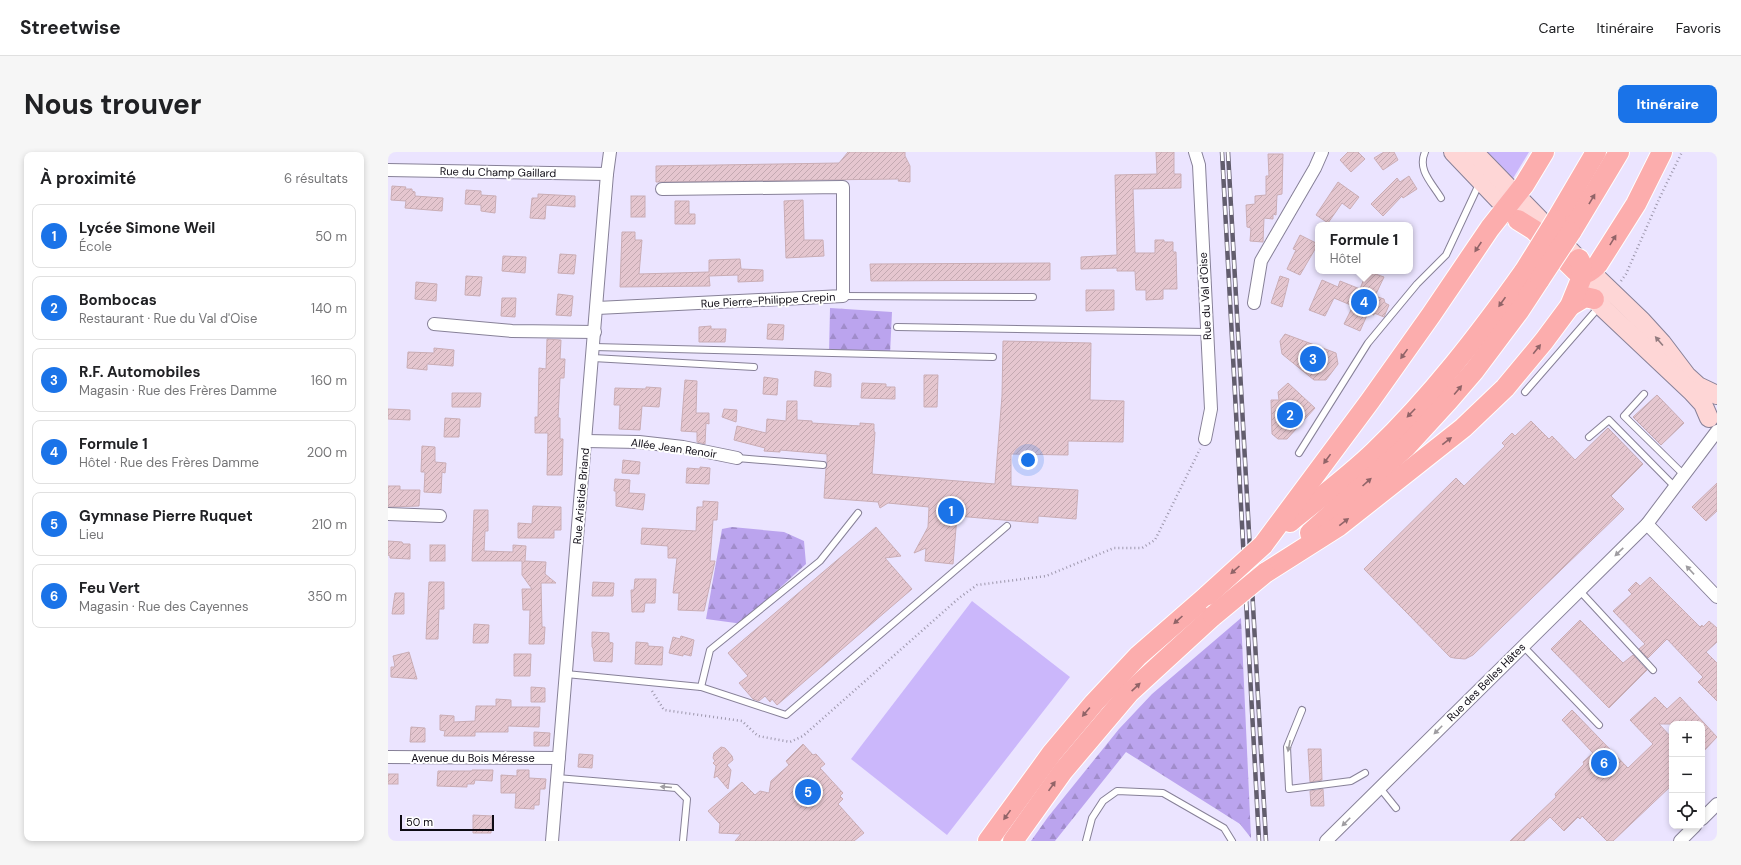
<!DOCTYPE html>
<html lang="fr">
<meta charset="utf-8">
<style>
:root{--surface:#fff;--page:#f6f6f6;--text:#202124;--muted:#757577;--line:#e0e0e0;--accent:#1a73e8}
body{margin:0;font-family:"DM Sans",sans-serif;background:var(--page);color:var(--text)}
.controls{position:absolute;right:12px;bottom:12px;display:grid;overflow:hidden;border-radius:8px;box-shadow:0 2px 6px #0003}
.controls button{width:36px;height:36px;display:grid;place-items:center;padding:0;border:0;border-bottom:1px solid var(--line);background:var(--surface);color:var(--text);font:20px sans-serif}
.scale{position:absolute;left:12px;bottom:10px;width:94px;box-sizing:border-box;padding-left:4px;border:2px solid #0e0b14;border-top:0;font-size:11px;line-height:14px;white-space:nowrap;color:#0e0b14;-webkit-text-stroke:3px #fff;paint-order:stroke}
.you{position:absolute;left:640px;top:308px;width:14px;height:14px;margin:-10px;border:3px solid #fff;border-radius:50%;background:#1a73e8;box-shadow:0 0 0 6px #1a73e833}
.badge{display:grid;place-items:center;width:26px;height:26px;border-radius:50%;background:var(--accent);color:#fff;font-size:13px;font-weight:700}
.pin{position:absolute;translate:-50% -50%;border:2px solid #fff;box-shadow:0 1px 4px #0006}
.popup{position:absolute;left:927px;top:70px;width:98px;height:52px;box-sizing:border-box;display:grid;place-content:center;border-radius:8px;background:var(--surface);filter:drop-shadow(0 1px 3px #0005);font-size:13px;white-space:nowrap;color:var(--muted)}
.popup b{font-size:15px;color:var(--text)}
.popup::after{content:'';position:absolute;left:50%;top:100%;margin-left:-8px;border:8px solid transparent;border-top-color:var(--surface)}
.list{margin:0;padding:0;list-style:none}
h2{display:flex;justify-content:space-between;align-items:center;height:52px;margin:0;padding:0 16px;font-size:17px}
h2 small{font-size:13px;font-weight:400;color:var(--muted)}
.list li{display:grid;grid-template-columns:26px 1fr auto;gap:12px;align-items:center;box-sizing:border-box;height:64px;margin:0 8px 8px;padding:0 8px;border:1px solid var(--line);border-radius:8px}
.list b{display:block;font-size:15px;white-space:nowrap}
.list p{margin:0;font-size:13px;white-space:nowrap;color:var(--muted)}
.list em{font-size:13px;font-style:normal;color:var(--muted)}
.icon{flex:none;width:22px;height:22px;fill:none;stroke:currentColor;stroke-width:2;stroke-linecap:round;stroke-linejoin:round}
.map{position:relative;flex:none;width:1329px;height:689px;overflow:hidden;border-radius:8px}
header{display:flex;align-items:center;gap:24px;box-sizing:border-box;height:56px;padding:0 20px;background:var(--surface);border-bottom:1px solid var(--line)}
header strong{font-size:19px}
nav{display:flex;gap:22px;margin-inline-start:auto;font-size:14px}
.intro{display:flex;align-items:center;justify-content:space-between;box-sizing:border-box;height:96px;padding:0 24px}
h1{margin:0;font-size:28px}
.button{padding:10px 18px;border-radius:8px;background:var(--accent);color:#fff;font-size:14px;font-weight:700}
main{display:flex;gap:24px;padding:0 24px}
aside{flex:1;background:var(--surface);border-radius:8px;box-shadow:0 2px 6px #0003}
.map>svg:first-child{display:block}
.grass{fill:#cbb7fb}
.forest{fill:url(#forest-firs)}
.building{fill:url(#building-hatch);stroke:#caadb5}
.lines{fill:none;stroke-linecap:round;stroke-linejoin:round}
.lane-casing{stroke:#878198;stroke-width:8}
.street-casing{stroke:#878198;stroke-width:14}
.secondary-casing{stroke:#878198;stroke-width:20}
.primary-casing{stroke:#fff;stroke-width:22}
.path{stroke:#9d97ac;stroke-width:2.5;stroke-dasharray:1 3;stroke-linecap:butt}
.lane{stroke:#fff;stroke-width:6}
.street{stroke:#fff;stroke-width:12}
.secondary{stroke:#fed6d6;stroke-width:18}
.primary{stroke:#fcadad;stroke-width:20}
.rail-casing{stroke:#625d6d;stroke-width:4.5}
.rail{stroke:#fff;stroke-width:3;stroke-dasharray:9;stroke-linecap:butt}
.primary-bridge-casing{stroke:#fff;stroke-width:22;stroke-linecap:butt}
.primary-bridge{stroke:#fcadad;stroke-width:20}
.oneway{fill:#916468}
.oneway2{fill:#927b7f}
.oneway3{fill:#9f9da1}
.labels{text-anchor:middle;stroke-width:4;stroke-linejoin:round;paint-order:stroke}
.street-label{font-size:11px;fill:#0e0b14;stroke:#fff}
</style>
<header>
<strong>Streetwise</strong>
<nav><a>Carte</a><a>Itinéraire</a><a>Favoris</a></nav>
</header>
<div class="intro"><h1>Nous trouver</h1><a class="button">Itinéraire</a></div>
<main>
<aside>
<h2>À proximité<small>6 résultats</small></h2>
<ul class="list">
<li><span class="badge">1</span><div><b>Lycée Simone Weil</b><p>École</p></div><em>50 m</em></li>
<li><span class="badge">2</span><div><b>Bombocas</b><p>Restaurant · Rue du Val d'Oise</p></div><em>140 m</em></li>
<li><span class="badge">3</span><div><b>R.F. Automobiles</b><p>Magasin · Rue des Frères Damme</p></div><em>160 m</em></li>
<li><span class="badge">4</span><div><b>Formule 1</b><p>Hôtel · Rue des Frères Damme</p></div><em>200 m</em></li>
<li><span class="badge">5</span><div><b>Gymnase Pierre Ruquet</b><p>Lieu</p></div><em>210 m</em></li>
<li><span class="badge">6</span><div><b>Feu Vert</b><p>Magasin · Rue des Cayennes</p></div><em>350 m</em></li>
</ul>
</aside>
<div class="map">
<svg width="1329" height="689" viewBox="0 0 1329 689">
<defs>
<pattern id="forest-firs" width="22" height="20" patternUnits="userSpaceOnUse"><rect width="22" height="20" fill="#bba4ee"/><path d="M5 1l3.5 6h-7zM16 11l3.5 6h-7z" fill="#a08ccb"/></pattern>
<pattern id="building-hatch" width="6" height="6" patternUnits="userSpaceOnUse"><rect width="6" height="6" fill="#e5c6cf"/><path d="M-1 1l2-2M0 6l6-6M5 7l2-2" fill="none" stroke="#c3a9b1"/></pattern>
</defs>
<rect width="100%" height="100%" fill="#ebe4ff"/>
<g class="grass">
<polygon points="1096,0 1141,0 1124,28"/>
<polygon points="584,449 682,525 559,683 463,607"/>
</g>
<g class="forest">
<polygon points="442,156 504,160 502,202 441,203"/>
<polygon points="344,375 396,380 416,389 418,412 370,456 355,472 318,467 334,377"/>
<polygon points="853,466 863,686 852,672 738,600 667,689 643,689 660,665 731,577 764,542"/>
</g>
<g class="building">
<polygon points="460,0 517,0 517,4 522,14 522,30 510,29 511,27 268,30 268,14 451,11"/>
<polygon points="768,0 786,0 786,22 793,22 793,36 745,37 747,101 767,101 767,88 776,88 776,90 785,90 785,100 788,100 789,137 775,137 775,147 758,148 758,138 748,138 747,119 729,119 729,116 693,117 693,105 729,103 727,23 769,22"/>
<polygon points="960,0 970,0 977,7 963,20 952,8"/>
<polygon points="996,0 1006,0 1010,8 995,18 986,6"/>
<polygon points="880,2 895,2 894,42 889,43 888,63 885,62 885,67 876,66 875,90 862,89 863,76 859,75 858,53 867,52 867,44 878,43 878,24 881,24"/>
<polygon points="1021,24 1029,37 1015,46 1014,44 995,64 983,52 1009,26 1012,30"/>
<polygon points="950,30 971,45 962,57 954,51 940,71 928,63"/>
<polygon points="4,34 18,35 17,37 24,37 24,39 27,40 27,44 55,46 54,59 17,56 18,49 3,48"/>
<polygon points="78,38 93,39 93,43 108,44 107,61 93,59 93,53 77,52"/>
<polygon points="150,42 187,44 187,55 158,53 157,67 142,66 144,46 150,46"/>
<rect x="243" y="44" width="14" height="21"/>
<polygon points="415,48 416,88 435,88 436,104 398,106 396,49"/>
<polygon points="287,49 301,49 301,62 307,62 307,72 287,72"/>
<polygon points="234,80 247,80 247,88 254,88 251,122 321,120 321,108 352,107 353,117 375,118 375,129 350,130 350,123 321,124 322,134 232,135"/>
<polygon points="912,83 930,92 912,123 899,117 908,98 905,97"/>
<polygon points="172,102 188,103 186,122 170,121"/>
<polygon points="115,104 138,105 137,121 114,119"/>
<polygon points="662,111 662,128 483,129 482,112"/>
<polygon points="979,119 996,125 987,144 996,147 997,151 1001,153 996,165 986,161 986,163 980,161 972,179 956,172 965,154 946,146 937,164 921,158 934,128 950,135 952,129 972,137"/>
<polygon points="78,124 94,125 92,144 77,143"/>
<polygon points="892,124 901,127 894,155 883,151"/>
<polygon points="28,130 49,132 48,149 27,147"/>
<polygon points="698,138 726,138 726,158 698,159"/>
<polygon points="170,142 185,144 183,164 168,163"/>
<polygon points="114,146 128,146 127,165 113,164"/>
<polygon points="380,172 396,173 395,188 379,187"/>
<polygon points="323,174 323,177 338,177 337,190 311,190 311,175"/>
<polygon points="897,182 948,201 950,212 938,228 926,228 894,202 892,189"/>
<polygon points="159,187 173,188 172,207 177,207 176,226 172,226 170,266 172,266 172,287 175,287 174,323 159,323 160,281 147,281 147,265 150,265 151,216 158,217"/>
<polygon points="615,189 703,191 702,248 736,249 735,290 680,289 680,303 623,302 623,334 690,338 688,367 650,364 650,371 569,364 565,412 537,409 538,396 526,401 540,375 541,355 500,351 492,356 490,350 436,346 438,316 439,313 439,302 392,298 392,300 376,299 377,296 346,288 349,274 378,281 379,267 398,269 399,249 409,249 409,268 424,269 424,271 472,274 472,271 486,272 486,280 487,280 484,322 607,332 614,244"/>
<polygon points="46,196 66,198 65,214 39,212 39,218 19,216 20,200 46,201"/>
<polygon points="427,219 443,222 443,235 426,234"/>
<polygon points="536,223 550,223 549,255 536,255"/>
<polygon points="376,225 390,227 389,243 375,242"/>
<polygon points="297,228 309,229 308,261 321,261 321,272 318,271 317,292 309,290 309,280 293,279"/>
<polygon points="474,231 498,232 498,235 507,235 507,247 473,246"/>
<polygon points="900,231 927,256 899,287 890,287 884,282 883,248 891,248 890,240"/>
<polygon points="258,235 273,236 271,255 254,254 252,278 231,277 232,253 226,253 227,236 258,237"/>
<polygon points="64,241 93,241 92,255 64,255"/>
<polygon points="1269,243 1296,271 1273,293 1245,265"/>
<polygon points="0,257 22,258 22,268 0,267"/>
<polygon points="336,257 349,258 348,270 334,265"/>
<polygon points="57,266 72,267 71,285 56,285"/>
<polygon points="1143,269 1161,287 1164,284 1187,308 1220,276 1255,312 1223,344 1236,357 1085,503 1077,507 1066,506 1062,505 976,417 1068,326 1076,334 1117,294 1114,291 1124,281 1127,284"/>
<polygon points="34,294 47,295 47,310 58,311 57,321 54,320 53,341 36,340 37,320 33,320"/>
<polygon points="235,308 252,310 251,322 234,321"/>
<polygon points="312,315 322,316 321,332 298,331 299,316 312,317"/>
<polygon points="227,327 242,328 241,341 257,342 255,358 228,354 228,339 226,339"/>
<polygon points="1329,331 1329,359 1318,369 1304,355"/>
<polygon points="0,334 12,334 12,338 32,338 31,354 0,355"/>
<polygon points="315,349 330,350 329,368 325,368 322,409 327,409 316,459 290,458 291,441 285,441 289,406 280,406 280,394 253,392 254,376 308,379 309,355 315,355"/>
<polygon points="145,354 173,355 173,378 166,378 166,386 130,386 130,371 144,372"/>
<polygon points="86,358 100,358 100,379 97,379 96,399 125,400 125,393 138,394 137,409 158,410 157,422 168,431 153,431 154,475 157,475 156,492 141,492 142,458 135,458 134,437 144,437 134,423 134,409 84,409"/>
<polygon points="488,375 513,404 497,406 524,437 389,553 384,547 382,550 377,544 371,549 365,547 351,531 360,524 340,501"/>
<polygon points="0,389 14,390 15,392 22,392 22,407 2,406 2,404 0,403"/>
<rect x="42" y="393" width="15" height="16"/>
<polygon points="1262,425 1312,475 1314,473 1315,475 1321,469 1329,476 1329,490 1318,500 1329,511 1329,549 1310,530 1315,525 1279,487 1260,506 1251,497 1257,492 1225,459 1244,442 1240,438 1248,430 1252,434"/>
<polygon points="247,427 268,427 267,451 257,451 256,460 244,460 243,438 246,438"/>
<polygon points="41,430 56,430 56,457 51,457 50,487 38,487"/>
<polygon points="205,430 226,431 225,444 204,444"/>
<polygon points="7,441 16,441 16,462 4,462"/>
<polygon points="1192,468 1235,511 1245,503 1259,518 1221,556 1163,497"/>
<polygon points="86,472 101,473 100,491 85,491"/>
<polygon points="204,480 221,481 221,490 225,491 224,510 206,509 205,496 204,495"/>
<polygon points="293,484 306,488 303,504 295,502 295,504 281,501 285,485 292,487"/>
<polygon points="248,490 260,491 260,494 275,495 274,513 247,512"/>
<polygon points="21,500 29,527 3,525 3,515 7,515 5,504"/>
<polygon points="126,502 143,502 142,524 126,524"/>
<polygon points="143,535 157,536 157,550 143,550"/>
<polygon points="1267,545 1279,557 1292,545 1329,585 1314,601 1314,572 1271,572 1284,586 1284,633 1225,689 1219,689 1194,664 1192,667 1190,665 1176,679 1162,665 1136,689 1122,689 1168,645 1167,642 1196,612 1195,610 1205,601 1174,568 1184,558 1240,616 1265,592 1242,568"/>
<polygon points="108,547 123,548 123,555 152,555 151,575 120,574 120,580 87,580 87,584 56,584 57,579 52,578 52,563 66,564 66,570 87,569 88,554 108,554"/>
<polygon points="23,575 37,576 37,590 22,590"/>
<polygon points="146,580 162,581 161,594 146,594"/>
<polygon points="415,592 425,603 428,602 437,612 432,616 455,641 452,644 455,647 450,652 476,681 466,689 347,689 353,682 331,681 332,672 320,659 354,630 367,643 372,639 381,641 383,629 401,613 398,609"/>
<polygon points="333,595 337,596 344,604 345,608 339,613 343,618 340,637 329,624 326,626 328,614 325,611 327,609 325,606 326,601"/>
<polygon points="920,597 933,597 934,628 922,630"/>
<polygon points="191,602 205,603 204,616 190,615"/>
<polygon points="84,618 105,618 104,629 87,628 86,632 79,632 79,635 49,634 50,619 84,619"/>
<polygon points="129,618 141,618 141,626 158,627 157,637 152,637 151,653 146,653 146,657 127,656 128,641 113,641 113,623 129,624"/>
<rect x="0" y="622" width="10" height="10"/>
<polygon points="935,637 936,654 923,654 922,639"/>
<polygon points="85,663 104,664 103,681 85,681"/>
</g>
<g class="lines">
<g class="lane-casing">
<g id="lane">
<path d="M1037,0C1029,18 1044,31 1053,46"/>
<polyline points="455,144 645,145"/>
<polyline points="509,175 819,180"/>
<polyline points="206,195 605,205"/>
<polyline points="205,206 366,215"/>
<polyline points="1137,240 1211,155"/>
<polyline points="1256,242 1236,264 1296,323"/>
<polyline points="1201,285 1221,268 1287,335"/>
<polyline points="911,301 980,191 1029,132 1058,103 1092,30"/>
<polyline points="349,306 435,313"/>
<polyline points="1191,438 1265,518"/>
<polyline points="1135,494 1211,573"/>
<polyline points="178,522 313,535 398,563 619,374"/>
<polyline points="313,535 322,498 432,409 470,361"/>
<polyline points="914,558 899,595 901,637 963,629 977,621"/>
<polyline points="169,626 288,636 299,647 295,689"/>
<polyline points="992,636 1008,656"/>
<polyline points="698,689 704,666 715,649 729,639 775,641 836,676 844,689"/>
</g>
</g>
<g class="street-casing">
<g id="street">
<polyline points="807,0 811,13 823,257 817,287"/>
<polyline points="0,18 219,22"/>
<polyline points="866,151 873,109 927,16 934,0"/>
<polyline points="209,156 455,144 455,35 274,37"/>
<polyline points="46,172 124,179 207,180"/>
<polyline points="198,289 251,290 295,295 349,306"/>
<polyline points="0,362 52,364"/>
<polyline points="1259,372 1329,445"/>
<polyline points="0,605 171,606"/>
<polyline points="1314,667 1329,652"/>
<polyline points="164,689 219,22 222,0"/>
<polyline points="938,689 1259,372 1329,279"/>
<polyline points="1292,689 1307,674"/>
</g>
</g>
<g class="secondary-casing">
<g id="secondary">
<polyline points="1065,0 1128,66"/>
<polyline points="1086,0 1203,120 1254,169 1274,191 1299,224 1310,234 1329,243"/>
<polyline points="1196,136 1216,157 1304,240 1315,252 1321,266"/>
</g>
</g>
<g class="primary-casing">
<g id="primary">
<path d="M1130,68L1146,78L1188,119C1198,123 1203,120 1210,112L1248,52L1274,0"/>
<polyline points="1168,68 1208,0"/>
<polyline points="1183,80 1231,0"/>
<polyline points="1182,154 1197,145 1206,147"/>
<path d="M902,370C930,347 960,325 986,300C1043,245 1091,183 1137,118"/>
<polyline points="922,381 1018,295 1061,248 1086,219 1131,159 1152,127"/>
<polyline points="875,393 982,249 1043,163 1102,76 1136,33 1156,0"/>
<polyline points="877,421 951,374 1075,276 1117,236 1156,189 1182,154 1193,127 1194,114 1191,107"/>
<polyline points="600,689 664,601 706,551 750,504 820,443"/>
<polyline points="625,689 675,619 741,541 825,464"/>
</g>
</g>
<g class="path">
<polyline points="1233,129 1238,122 1272,45 1294,0"/>
<polyline points="264,539 276,558 354,569 370,584 402,590 415,584 571,446 589,433 658,424 726,396 754,396 767,388 812,297"/>
</g>
<use href="#lane" class="lane"/>
<use href="#street" class="street"/>
<use href="#secondary" class="secondary"/>
<use href="#primary" class="primary"/>
<g class="rail-casing">
<g id="rail">
<polyline points="834,0 871,689"/>
<polyline points="840,0 878,689"/>
</g>
</g>
<use href="#rail" class="rail"/>
<g class="primary-bridge-casing">
<g id="primary-bridge">
<polyline points="1137,118 1168,68"/>
<polyline points="1152,127 1183,80"/>
<polyline points="820,443 875,393"/>
<polyline points="825,464 877,421"/>
</g>
</g>
<use href="#primary-bridge" class="primary-bridge"/>
</g>
<defs><path id="oneway-solid" d="M-6-.8H1V-3.2L6.5 0L1 3.2V.8H-6Z"/></defs>
<g class="oneway">
<use href="#oneway-solid" transform="translate(1204 47) rotate(-59)"/>
<use href="#oneway-solid" transform="translate(1225 88) rotate(-58)"/>
<use href="#oneway-solid" transform="translate(1090 95) rotate(124)"/>
<use href="#oneway-solid" transform="translate(1114 150) rotate(125)"/>
<use href="#oneway-solid" transform="translate(1149 197) rotate(-51)"/>
<use href="#oneway-solid" transform="translate(1016 202) rotate(126)"/>
<use href="#oneway-solid" transform="translate(1070 238) rotate(-50)"/>
<use href="#oneway-solid" transform="translate(1023 261) rotate(134)"/>
<use href="#oneway-solid" transform="translate(1059 289) rotate(-38)"/>
<use href="#oneway-solid" transform="translate(939 307) rotate(126)"/>
<use href="#oneway-solid" transform="translate(979 330) rotate(-42)"/>
<use href="#oneway-solid" transform="translate(956 370) rotate(-38)"/>
<use href="#oneway-solid" transform="translate(847 418) rotate(138)"/>
<use href="#oneway-solid" transform="translate(790 468) rotate(138)"/>
<use href="#oneway-solid" transform="translate(748 535) rotate(-43)"/>
<use href="#oneway-solid" transform="translate(698 560) rotate(130)"/>
<use href="#oneway-solid" transform="translate(664 634) rotate(-55)"/>
<use href="#oneway-solid" transform="translate(619 663) rotate(126)"/>
</g>
<use class="oneway2" href="#oneway-solid" transform="translate(1271 189) rotate(-131)"/>
<g class="oneway3">
<use href="#oneway-solid" transform="translate(1231 400) rotate(136)"/>
<use href="#oneway-solid" transform="translate(1302 418) rotate(-133)"/>
<use href="#oneway-solid" transform="translate(1050 578) rotate(135)"/>
<use href="#oneway-solid" transform="translate(901 594) rotate(101)"/>
<use href="#oneway-solid" transform="translate(278 635) rotate(-175)"/>
<use href="#oneway-solid" transform="translate(958 670) rotate(135)"/>
</g>
<g class="labels">
<g class="street-label">
<text transform="translate(110 20) rotate(1)" y="4">Rue du Champ Gaillard</text>
<text transform="translate(817 144) rotate(-93)" y="4">Rue du Val d'Oise</text>
<text transform="translate(380 148) rotate(-3)" y="4">Rue Pierre-Philippe Crepin</text>
<text transform="translate(286 296) rotate(8)" y="4">Allée Jean Renoir</text>
<text transform="translate(193 344) rotate(-85)" y="4">Rue Aristide Briand</text>
<text transform="translate(1098 530) rotate(-45)" y="4">Rue des Belles Hâtes</text>
<text x="85" y="610">Avenue du Bois Méresse</text>
</g>
</g>
</svg>
<div class="controls">
<button>+</button>
<button>−</button>
<button><svg class="icon" aria-label="locate" viewBox="0 0 24 24"><circle cx="12" cy="12" r="6"/><path d="M12 2v4M12 18v4M2 12h4M18 12h4"/></svg></button>
</div>
<div class="scale">50 m</div>
<div class="you"></div>
<div class="pin badge" style="left:563px;top:359px">1</div>
<div class="pin badge" style="left:902px;top:263px">2</div>
<div class="pin badge" style="left:925px;top:207px">3</div>
<div class="pin badge" style="left:976px;top:150px">4</div>
<div class="popup"><b>Formule 1</b>Hôtel</div>
<div class="pin badge" style="left:420px;top:640px">5</div>
<div class="pin badge" style="left:1216px;top:611px">6</div>
</div>
</main>
